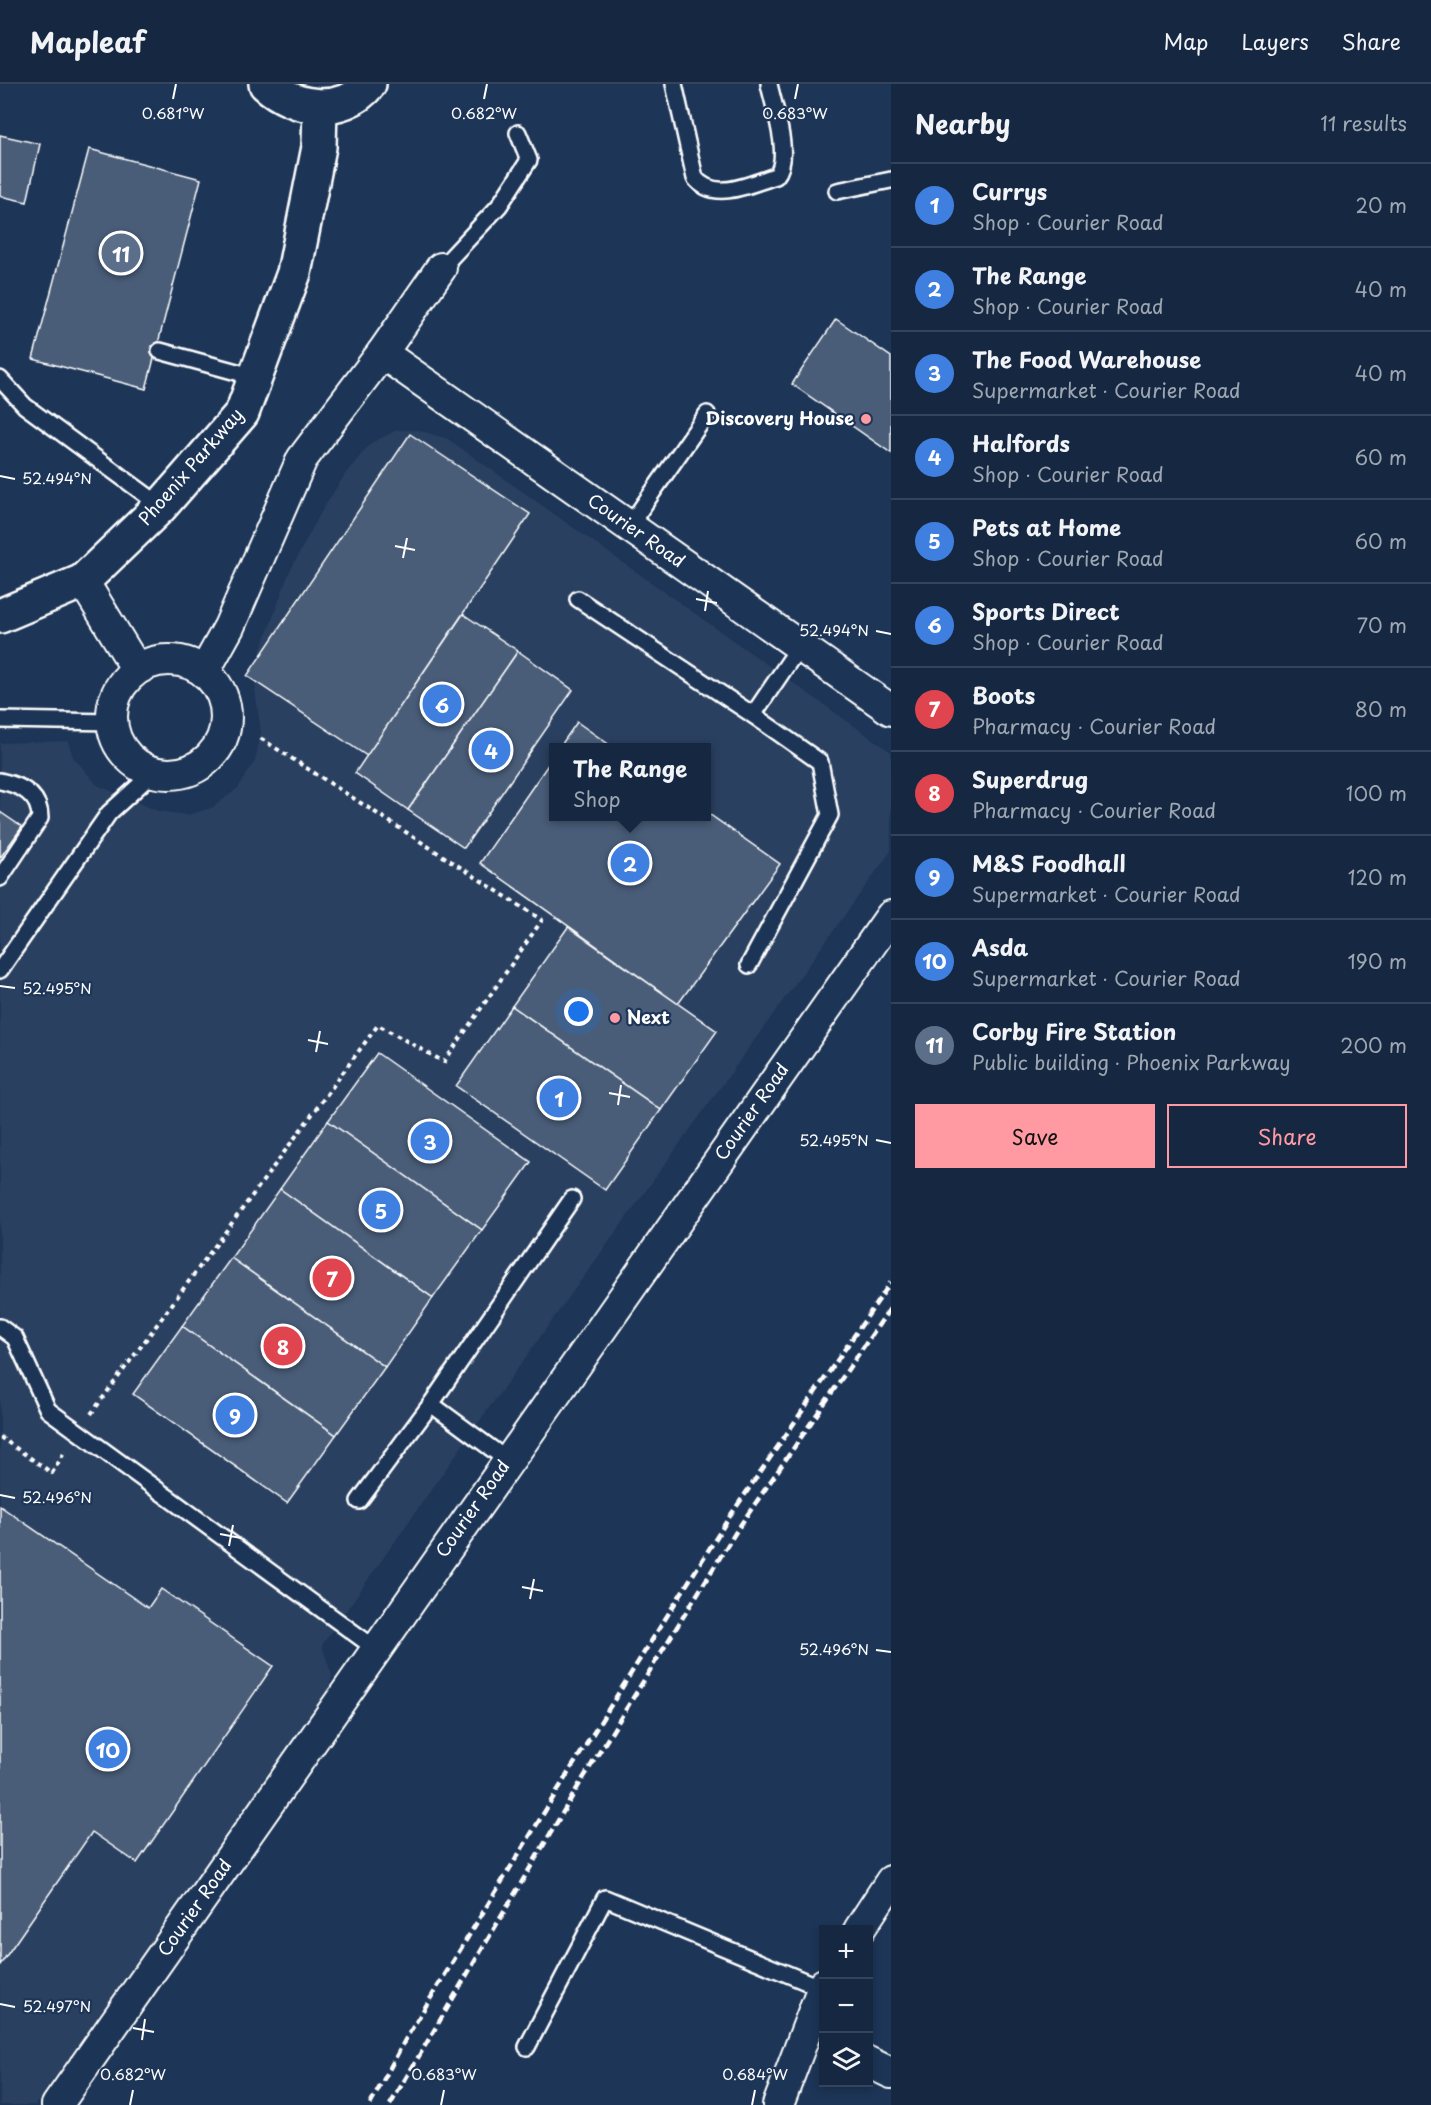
<!DOCTYPE html>
<meta charset="utf-8">
<style>
:root{--surface:#162841;--page:#1f3048;--text:#f1f3f6;--muted:#9ea6b1;--line:#35445a;--accent:#ff9aa2}
body{margin:0;font-family:"Playpen Sans",sans-serif;background:var(--page);color:var(--text)}
.controls{position:absolute;right:18px;bottom:18px;display:grid;overflow:hidden;border-radius:0px;box-shadow:0 3px 9px #0003}
.controls button{width:54px;height:54px;display:grid;place-items:center;padding:0;border:0;border-bottom:2px solid var(--line);background:var(--surface);color:var(--text);font:30px sans-serif}
.you{position:absolute;left:579px;top:928px;width:21px;height:21px;margin:-15px;border:4px solid #fff;border-radius:50%;background:#1a73e8;box-shadow:0 0 0 9px #1a73e833}
.badge{display:grid;place-items:center;width:39px;height:39px;border-radius:50%;background:var(--accent);color:#fff;font-size:20px;font-weight:700}
.pin{position:absolute;translate:-50% -50%;border:3px solid #fff;box-shadow:0 2px 6px #0006}
.popup{position:absolute;left:549px;top:659px;width:162px;height:78px;box-sizing:border-box;display:grid;place-content:center;border-radius:0px;background:var(--surface);filter:drop-shadow(0 2px 4px #0005);font-size:20px;white-space:nowrap;color:var(--muted)}
.popup b{font-size:22px;color:var(--text)}
.popup::after{content:'';position:absolute;left:50%;top:100%;margin-left:-12px;border:12px solid transparent;border-top-color:var(--surface)}
.list{margin:0;padding:0;list-style:none}
h2{display:flex;justify-content:space-between;align-items:center;height:78px;margin:0;padding:0 24px;font-size:26px}
h2 small{font-size:20px;font-weight:400;color:var(--muted)}
.list li{display:grid;grid-template-columns:39px 1fr auto;gap:18px;align-items:center;box-sizing:border-box;height:84px;padding:0 24px;border-top:2px solid var(--line)}
.list b{display:block;font-size:22px;white-space:nowrap}
.list p{margin:0;font-size:20px;white-space:nowrap;color:var(--muted)}
.list em{font-size:20px;font-style:normal;color:var(--muted)}
.actions{display:flex;gap:12px;padding:18px 24px}
.actions a{flex:1;padding:14px 0;border:2px solid var(--accent);border-radius:0px;text-align:center;font-size:21px;color:var(--accent)}
.actions .main{background:var(--accent);color:#111}
.icon{flex:none;width:33px;height:33px;fill:none;stroke:currentColor;stroke-width:2;stroke-linecap:round;stroke-linejoin:round}
.map{position:relative;flex:none;width:891px;height:2021px;overflow:hidden}
header{display:flex;align-items:center;gap:36px;box-sizing:border-box;height:84px;padding:0 30px;background:var(--surface);border-bottom:2px solid var(--line)}
header strong{font-size:28px}
nav{display:flex;gap:33px;margin-inline-start:auto;font-size:21px}
main{display:flex}
aside{flex:1;background:var(--surface)}
.map>svg:first-child{display:block}
.built{fill:#2a4161;fill-rule:evenodd}
.building{fill:#4a5d79;stroke:#fff;stroke-width:1.5}
.lines{fill:none;stroke-linecap:round;stroke-linejoin:round}
.lane-casing{stroke:#fff;stroke-width:20}
.street-casing{stroke:#fff;stroke-width:34}
.primary-casing{stroke:#fff;stroke-width:38}
.path{stroke:#fff;stroke-width:4;stroke-dasharray:4.5 4.5;stroke-linecap:butt}
.lane{stroke:#1d3557;stroke-width:15}
.street{stroke:#1d3557;stroke-width:30}
.primary{stroke:#1d3557;stroke-width:33}
.rail{stroke:#fff;stroke-width:4.5;stroke-dasharray:9 4.5;stroke-linecap:butt}
.ticks{fill:none;stroke:#fff;stroke-width:2}
.poi-dot{fill:#ff9aa2;stroke:#1d3557;stroke-width:2}
.labels{text-anchor:middle;stroke-width:4.5;stroke-linejoin:round;paint-order:stroke}
.poi-label{font-size:18px;font-weight:bold;fill:#fff;stroke:#1d3557;text-anchor:end}
.street-label{font-size:18px;fill:#fff;stroke:#1d3557}
.ticks-label{font-size:15px;text-anchor:middle;fill:#fff;stroke:#1d3557;stroke-width:4.5;stroke-linejoin:round;paint-order:stroke}
</style>
<header>
<strong>Mapleaf</strong>
<nav><a>Map</a><a>Layers</a><a>Share</a></nav>
</header>
<main>
<div class="map">
<svg width="891" height="2021" viewBox="0 0 891 2021">
<rect width="100%" height="100%" fill="#1d3557"/>
<filter id="ink" filterUnits="userSpaceOnUse"><feTurbulence type="fractalNoise" baseFrequency=".0167" numOctaves="2"/><feDisplacementMap in="SourceGraphic" scale="12" xChannelSelector="R" yChannelSelector="G"/><feConvolveMatrix kernelMatrix="1 2 1 2 8 2 1 2 1" color-interpolation-filters="sRGB"/></filter>
<g filter="url(#ink)">
<path class="built" d="M397,346H418L448,355L891,668V767L481,1335L322,1561L332,1592L325,1617L35,2021H0V659L68,657L73,673L97,701L158,727L187,731L212,724L238,704L255,677L261,648L255,606L261,566L289,489L321,428L346,389L371,359ZM554,664H706V732H554Z"/>
<g class="building">
<polygon points="0,51 40,60 27,118 0,112"/>
<polygon points="89,65 201,95 146,305 33,275"/>
<polygon points="836,235 891,273 891,369 792,300"/>
<polygon points="410,350 530,430 367,672 247,592"/>
<polygon points="463,530 518,567 408,726 355,689"/>
<polygon points="518,567 573,606 464,764 408,726"/>
<polygon points="577,638 614,664 559,664"/>
<polygon points="554,672 554,732 706,732 706,728 780,780 678,920 480,779"/>
<polygon points="0,728 22,743 0,774"/>
<polygon points="568,843 717,947 661,1026 512,922"/>
<polygon points="512,922 661,1026 605,1106 456,1002"/>
<polygon points="377,969 531,1078 482,1146 328,1037"/>
<polygon points="328,1037 482,1146 433,1214 280,1105"/>
<polygon points="280,1105 433,1214 385,1283 231,1174"/>
<polygon points="231,1174 385,1283 336,1351 182,1242"/>
<polygon points="182,1242 336,1351 287,1419 133,1310"/>
<polygon points="0,1422 148,1524 161,1505 273,1582 137,1779 92,1748 0,1881"/>
</g>
<g class="lines">
<g class="lane-casing">
<g id="lane">
<path d="M674,0L695,94C715,119 751,99 776,92C792,73 774,24 769,0"/>
<polyline points="837,107 891,96"/>
<polyline points="441,184 499,122 529,76 518,49"/>
<polyline points="160,267 255,293"/>
<polyline points="0,295 25,322 161,422"/>
<polyline points="629,442 707,330"/>
<polyline points="578,515 753,631 799,563"/>
<polyline points="0,636 113,638"/>
<path d="M0,697C20,701 40,710 40,734L0,794"/>
<polyline points="749,881 830,731 820,678 753,631"/>
<polyline points="0,886 109,729 154,688"/>
<polyline points="0,1243 15,1254 48,1326 376,1565"/>
<polyline points="431,1320 507,1376"/>
<polyline points="359,1417 431,1320 572,1115"/>
<polyline points="527,1963 605,1814 821,1904"/>
</g>
</g>
<g class="street-casing">
<g id="street">
<polyline points="382,269 441,184"/>
<polyline points="83,497 136,584"/>
<circle cx="169" cy="633" r="57"/>
<polyline points="204,588 229,543 302,375 382,269 891,626"/>
<polyline points="859,1846 891,1797"/>
<polyline points="868,1978 891,1989"/>
<polyline points="57,2021 891,832"/>
<polyline points="778,2021 824,1900"/>
</g>
</g>
<g class="primary-casing">
<g id="primary">
<path d="M266,0C294,25 342,33 369,0"/>
<polyline points="0,532 83,497 161,422 242,329 294,189 319,63 320,23"/>
</g>
</g>
<g class="path">
<polyline points="91,1330 378,941 444,978 542,836 257,652"/>
<polyline points="0,1353 52,1389 66,1366"/>
</g>
<use href="#lane" class="lane"/>
<use href="#street" class="street"/>
<use href="#primary" class="primary"/>
<g class="rail">
<polyline points="370,2021 405,1956 567,1691 728,1435 891,1198"/>
<polyline points="390,2021 579,1701 737,1446 891,1223"/>
</g>
</g>
</g>
<path class="ticks" d="M173,15L176,0M484,15L487,0M795,15L798,0M0,392L15,395M395,462L415,466M403,474L407,454M696,515L717,519M705,527L708,507M876,547L891,550M0,902L15,904M308,956L328,960M316,968L320,947M609,1009L630,1013M618,1021L621,1001M876,1056L891,1059M0,1411L15,1414M220,1450L241,1454M229,1462L233,1441M522,1503L543,1507M530,1515L534,1495M876,1566L891,1568M0,1920L15,1923M133,1944L154,1948M142,1956L145,1935M130,2021L133,2006M441,2021L444,2006M752,2021L755,2006"/>
<g class="poi-dot">
<circle cx="866" cy="335" r="6"/>
<circle cx="615" cy="934" r="6"/>
</g>
<g class="labels">
<g class="poi-label">
<text x="854" y="341">Discovery House</text>
<text x="627" y="940" text-anchor="start">Next</text>
</g>
<g class="street-label">
<text transform="translate(191 383) rotate(-49)" y="6">Phoenix Parkway</text>
<text transform="translate(636 447) rotate(35)" y="6">Courier Road</text>
<text transform="translate(752 1028) rotate(-55)" y="6">Courier Road</text>
<text transform="translate(473 1425) rotate(-55)" y="6">Courier Road</text>
<text transform="translate(195 1824) rotate(-55)" y="6">Courier Road</text>
</g>
</g>
<g class="ticks-label">
<text x="484" y="35">0.682°W</text>
<text x="795" y="35">0.683°W</text>
<text x="173" y="35">0.681°W</text>
<text x="57" y="400">52.494°N</text>
<text x="834" y="552">52.494°N</text>
<text x="57" y="910">52.495°N</text>
<text x="834" y="1062">52.495°N</text>
<text x="57" y="1419">52.496°N</text>
<text x="834" y="1571">52.496°N</text>
<text x="57" y="1928">52.497°N</text>
<text x="133" y="1996">0.682°W</text>
<text x="444" y="1996">0.683°W</text>
<text x="755" y="1996">0.684°W</text>
</g>
</svg>
<div class="controls">
<button>+</button>
<button>−</button>
<button><svg class="icon" aria-label="layers" viewBox="0 0 24 24"><path d="M12 4l9 5-9 5-9-5zM3 14l9 5 9-5"/></svg></button>
</div>
<div class="you"></div>
<div class="pin badge" style="left:559px;top:1014px;background:#3f7fe0">1</div>
<div class="pin badge" style="left:630px;top:779px;background:#3f7fe0">2</div>
<div class="popup"><b>The Range</b>Shop</div>
<div class="pin badge" style="left:430px;top:1057px;background:#3f7fe0">3</div>
<div class="pin badge" style="left:491px;top:666px;background:#3f7fe0">4</div>
<div class="pin badge" style="left:381px;top:1126px;background:#3f7fe0">5</div>
<div class="pin badge" style="left:442px;top:620px;background:#3f7fe0">6</div>
<div class="pin badge" style="left:332px;top:1194px;background:#e0444e">7</div>
<div class="pin badge" style="left:283px;top:1262px;background:#e0444e">8</div>
<div class="pin badge" style="left:235px;top:1331px;background:#3f7fe0">9</div>
<div class="pin badge" style="left:108px;top:1665px;background:#3f7fe0">10</div>
<div class="pin badge" style="left:121px;top:169px;background:#5c6f8a">11</div>
</div>
<aside>
<h2>Nearby<small>11 results</small></h2>
<ul class="list">
<li><span class="badge" style="background:#3f7fe0">1</span><div><b>Currys</b><p>Shop · Courier Road</p></div><em>20 m</em></li>
<li><span class="badge" style="background:#3f7fe0">2</span><div><b>The Range</b><p>Shop · Courier Road</p></div><em>40 m</em></li>
<li><span class="badge" style="background:#3f7fe0">3</span><div><b>The Food Warehouse</b><p>Supermarket · Courier Road</p></div><em>40 m</em></li>
<li><span class="badge" style="background:#3f7fe0">4</span><div><b>Halfords</b><p>Shop · Courier Road</p></div><em>60 m</em></li>
<li><span class="badge" style="background:#3f7fe0">5</span><div><b>Pets at Home</b><p>Shop · Courier Road</p></div><em>60 m</em></li>
<li><span class="badge" style="background:#3f7fe0">6</span><div><b>Sports Direct</b><p>Shop · Courier Road</p></div><em>70 m</em></li>
<li><span class="badge" style="background:#e0444e">7</span><div><b>Boots</b><p>Pharmacy · Courier Road</p></div><em>80 m</em></li>
<li><span class="badge" style="background:#e0444e">8</span><div><b>Superdrug</b><p>Pharmacy · Courier Road</p></div><em>100 m</em></li>
<li><span class="badge" style="background:#3f7fe0">9</span><div><b>M&amp;S Foodhall</b><p>Supermarket · Courier Road</p></div><em>120 m</em></li>
<li><span class="badge" style="background:#3f7fe0">10</span><div><b>Asda</b><p>Supermarket · Courier Road</p></div><em>190 m</em></li>
<li><span class="badge" style="background:#5c6f8a">11</span><div><b>Corby Fire Station</b><p>Public building · Phoenix Parkway</p></div><em>200 m</em></li>
</ul>
<div class="actions"><a class="main">Save</a><a>Share</a></div>
</aside>
</main>
